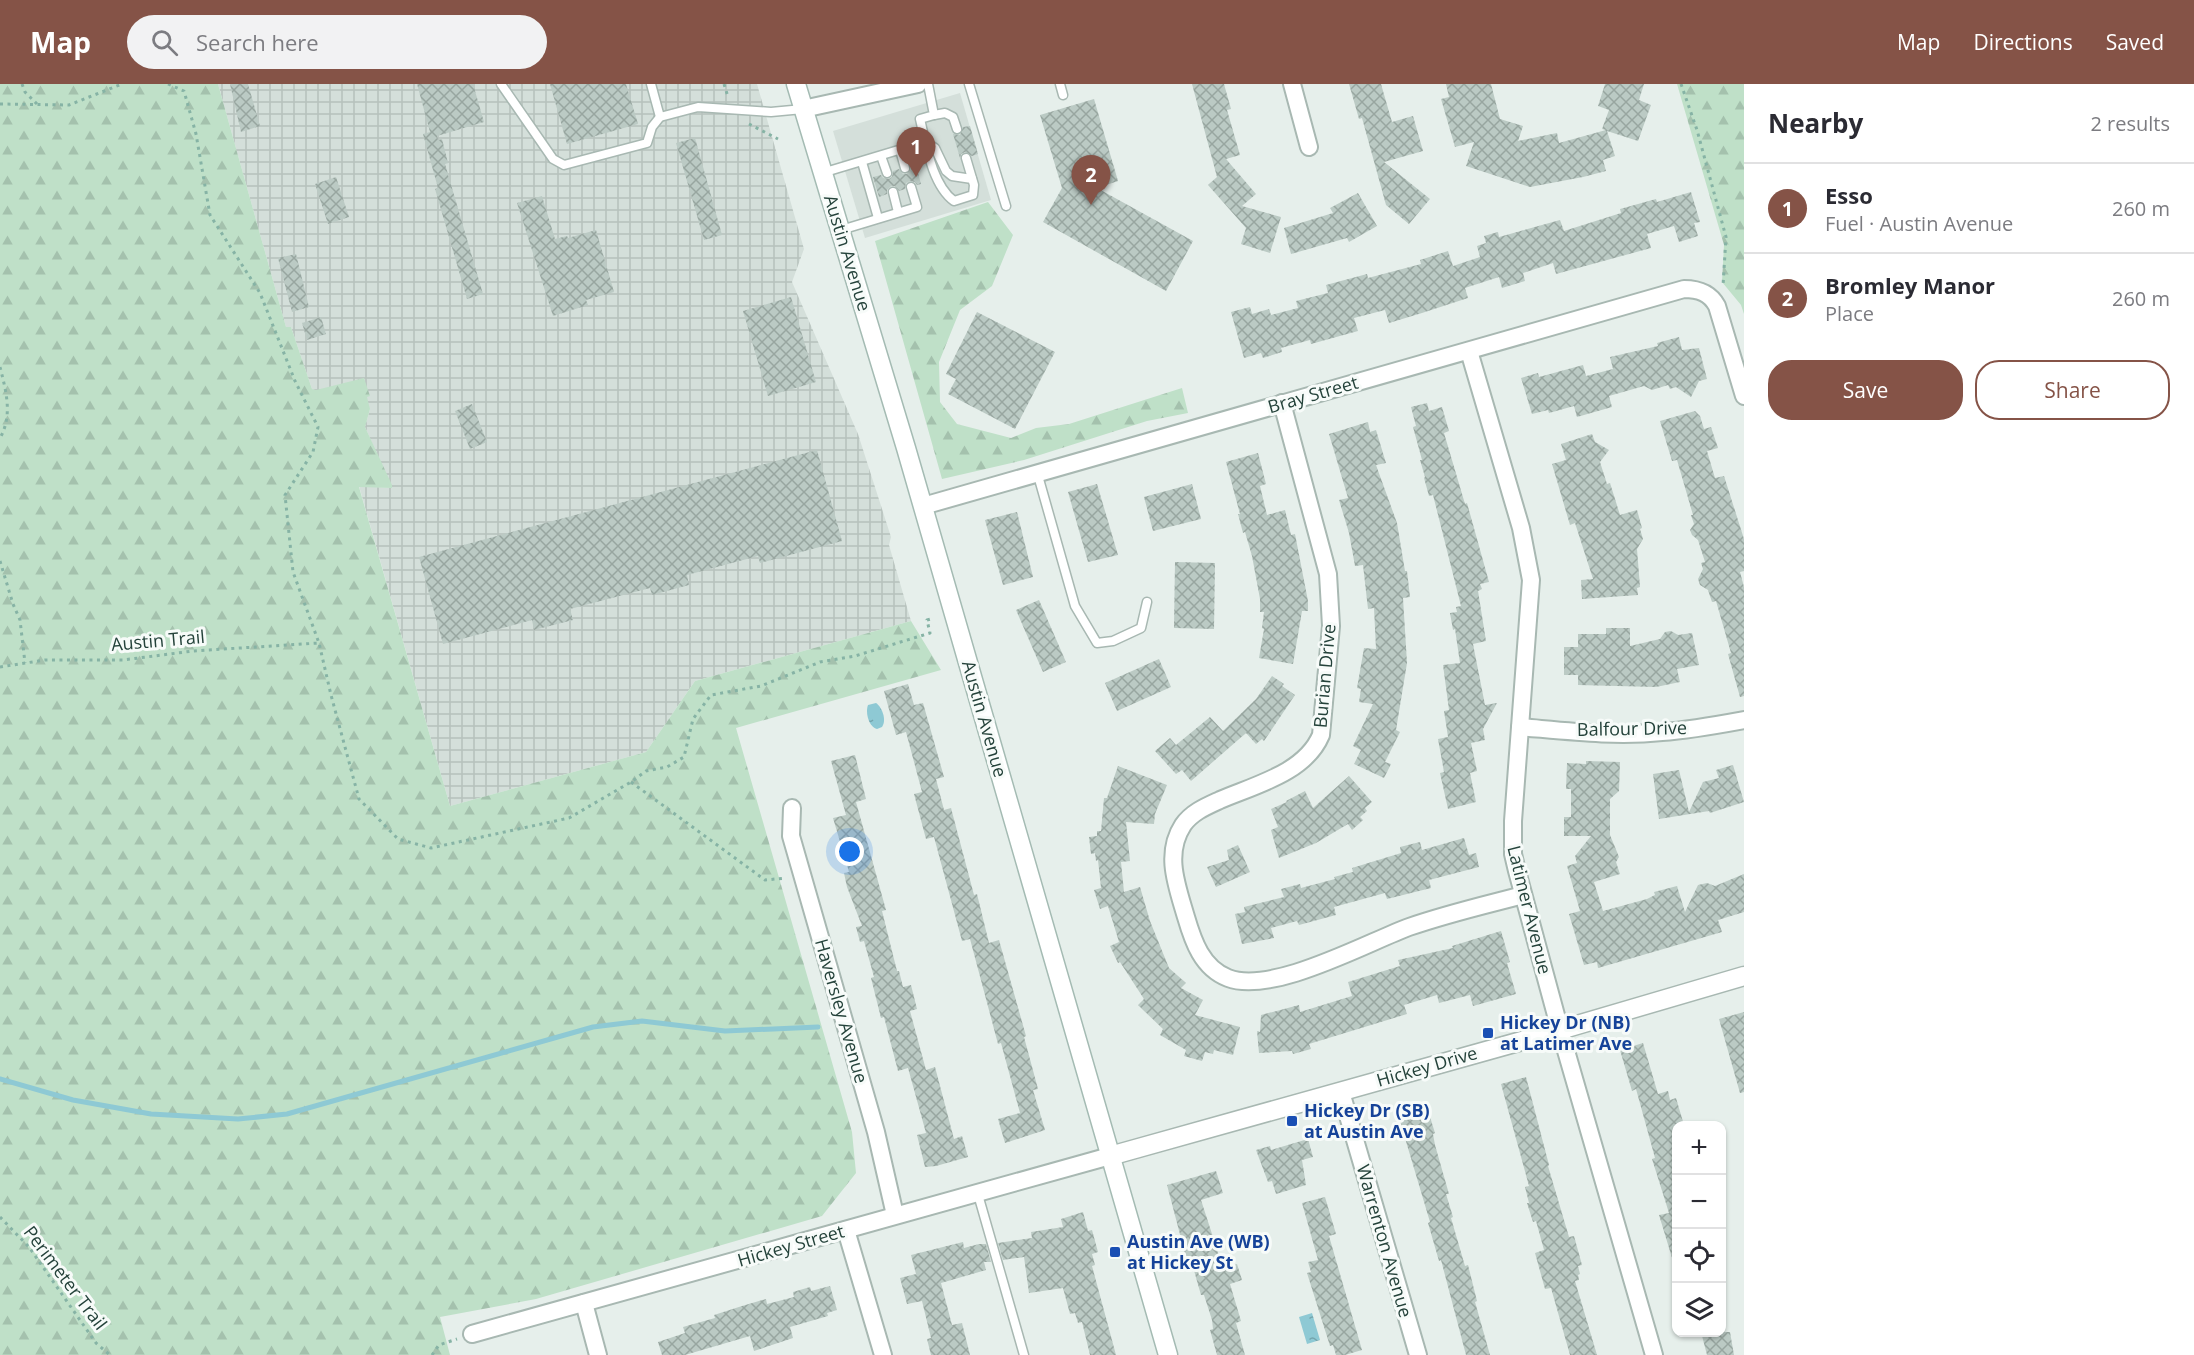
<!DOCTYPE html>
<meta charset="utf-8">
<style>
:root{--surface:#fff;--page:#f2f2f3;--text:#2b2b33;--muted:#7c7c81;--line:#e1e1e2;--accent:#855347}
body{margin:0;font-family:"Open Sans",sans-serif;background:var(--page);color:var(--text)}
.controls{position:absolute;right:18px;bottom:18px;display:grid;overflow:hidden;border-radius:12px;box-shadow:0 2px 4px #0004}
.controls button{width:54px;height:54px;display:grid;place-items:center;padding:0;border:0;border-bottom:2px solid var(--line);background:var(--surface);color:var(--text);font:30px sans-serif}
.you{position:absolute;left:850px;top:768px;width:21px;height:21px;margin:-15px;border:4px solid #fff;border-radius:50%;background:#1a73e8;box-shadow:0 0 0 9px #1a73e833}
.badge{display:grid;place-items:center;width:39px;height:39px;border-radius:50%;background:var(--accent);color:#fff;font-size:20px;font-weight:700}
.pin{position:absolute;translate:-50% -50px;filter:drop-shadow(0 2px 3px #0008)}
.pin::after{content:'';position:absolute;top:32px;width:21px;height:18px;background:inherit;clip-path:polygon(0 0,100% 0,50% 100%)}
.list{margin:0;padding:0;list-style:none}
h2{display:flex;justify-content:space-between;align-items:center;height:78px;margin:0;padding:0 24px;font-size:26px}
h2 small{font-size:20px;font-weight:400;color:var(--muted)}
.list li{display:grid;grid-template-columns:39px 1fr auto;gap:18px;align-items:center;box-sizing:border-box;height:90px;padding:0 24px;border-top:2px solid var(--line)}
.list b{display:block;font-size:22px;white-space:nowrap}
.list p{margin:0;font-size:20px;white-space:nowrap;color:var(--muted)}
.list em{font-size:20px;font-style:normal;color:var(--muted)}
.actions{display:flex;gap:12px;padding:18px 24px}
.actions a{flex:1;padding:14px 0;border:2px solid var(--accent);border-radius:24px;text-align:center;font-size:21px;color:var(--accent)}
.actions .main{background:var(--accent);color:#fff}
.icon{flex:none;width:33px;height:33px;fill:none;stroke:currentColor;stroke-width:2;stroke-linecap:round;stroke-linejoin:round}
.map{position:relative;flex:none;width:1744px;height:1271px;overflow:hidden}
header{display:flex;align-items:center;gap:36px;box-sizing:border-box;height:84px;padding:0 30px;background:var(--accent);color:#fff}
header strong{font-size:28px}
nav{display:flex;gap:33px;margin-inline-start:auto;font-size:21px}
.search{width:420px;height:54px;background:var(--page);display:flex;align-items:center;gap:15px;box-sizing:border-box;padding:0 21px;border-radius:33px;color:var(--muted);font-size:22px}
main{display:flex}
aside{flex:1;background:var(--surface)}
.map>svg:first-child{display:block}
.built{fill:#d4dfda}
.industrial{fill:url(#industrial-grid)}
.forest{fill:url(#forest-firs)}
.water{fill:url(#water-ripples)}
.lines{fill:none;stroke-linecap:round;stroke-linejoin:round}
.stream{stroke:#8ec9d4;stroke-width:5}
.building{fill:url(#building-cross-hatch)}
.service-casing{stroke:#a8b8b2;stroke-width:11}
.minor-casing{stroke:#a8b8b2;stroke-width:20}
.tertiary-casing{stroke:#a8b8b2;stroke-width:21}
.secondary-casing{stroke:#a4bbb3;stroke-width:21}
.path{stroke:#86b3a5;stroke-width:3;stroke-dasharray:3 4.5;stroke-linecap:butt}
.service{stroke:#fff;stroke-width:8}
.minor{stroke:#fff;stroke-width:16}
.tertiary{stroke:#fff;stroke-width:18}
.secondary{stroke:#fff;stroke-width:18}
.transit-dot{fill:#1a4fb4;stroke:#f7fbf9;stroke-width:2}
.labels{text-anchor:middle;stroke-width:6;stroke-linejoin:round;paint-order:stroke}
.street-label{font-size:18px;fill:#24423a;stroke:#f7fbf9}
.transit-label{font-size:18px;font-weight:bold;fill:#164399;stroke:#f7fbf9;text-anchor:start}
</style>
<header>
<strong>Map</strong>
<div class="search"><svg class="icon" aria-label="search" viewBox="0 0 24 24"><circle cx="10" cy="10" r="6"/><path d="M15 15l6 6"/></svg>Search here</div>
<nav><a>Map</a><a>Directions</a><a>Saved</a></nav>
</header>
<main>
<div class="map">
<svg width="1744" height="1271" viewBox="0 0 1744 1271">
<defs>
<pattern id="industrial-grid" width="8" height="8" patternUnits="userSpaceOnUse" patternTransform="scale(1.5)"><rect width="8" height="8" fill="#d4dfda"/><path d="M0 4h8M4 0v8" fill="none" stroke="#b6c1bc"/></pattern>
<pattern id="forest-firs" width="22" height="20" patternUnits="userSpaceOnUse" patternTransform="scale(1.5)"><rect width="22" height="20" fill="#bfe0c8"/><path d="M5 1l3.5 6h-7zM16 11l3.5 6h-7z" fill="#a4c1ad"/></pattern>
<pattern id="water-ripples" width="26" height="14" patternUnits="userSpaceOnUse" patternTransform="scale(1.5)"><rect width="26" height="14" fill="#8ec9d4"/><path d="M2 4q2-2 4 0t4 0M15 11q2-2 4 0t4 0" fill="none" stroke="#74a5ad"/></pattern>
<pattern id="building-cross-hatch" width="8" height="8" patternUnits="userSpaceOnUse" patternTransform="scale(1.5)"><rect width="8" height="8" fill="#bbcac4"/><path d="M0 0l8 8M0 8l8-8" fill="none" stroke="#98a6a0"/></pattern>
</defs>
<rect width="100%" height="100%" fill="#e6efeb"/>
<polygon class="built" points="960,9 991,116 865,154 833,47"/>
<polygon class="industrial" points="218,0 757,0 804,165 792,198 858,350 891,453 889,461 911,537 695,597 646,668 450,722 359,402 392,404 365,343 370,325 312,305 291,243 286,243"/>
<g class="forest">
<polygon points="0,0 218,0 286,243 291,243 312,305 316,306 364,294 370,312 367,313 370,325 365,343 392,401 392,404 359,403 450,722 646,668 695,597 911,537 941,586 736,644 852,1048 856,1089 822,1132 536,1215 440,1233 450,1271 0,1271"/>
<polygon points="1677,0 1744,0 1744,230 1741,221 1722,198 1724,161"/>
<polygon points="988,118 1013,151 992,202 960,226 939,278 940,318 957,340 1011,354 1036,344 1069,340 1182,304 1188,329 1147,337 1024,376 942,395 875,157"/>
</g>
<g class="water">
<path d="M876,619C882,623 887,636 882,643L877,645C869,643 865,629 868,621Z"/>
<polygon points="1312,1229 1320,1256 1307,1260 1299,1233"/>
</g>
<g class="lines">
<polyline class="stream" points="0,995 73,1016 151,1030 238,1035 287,1030 593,943 642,937 725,947 818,943"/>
</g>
<g class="building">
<polygon points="230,0 248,0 260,42 241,48"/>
<polygon points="417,0 473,0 484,38 437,52 438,56 442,55 448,79 445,80 483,210 467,215 435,105 438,104 423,50 430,48"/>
<polygon points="550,0 626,0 638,40 567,60"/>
<polygon points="1192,0 1224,0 1231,25 1227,26 1240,71 1226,75 1256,110 1242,122 1281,133 1270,169 1241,160 1246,144 1208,101 1217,93"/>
<polygon points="1349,0 1381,0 1392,38 1413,32 1423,67 1384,78 1430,115 1409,140 1386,121 1362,34 1359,35"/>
<polygon points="1446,0 1491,0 1500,35 1523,42 1518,57 1557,49 1559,59 1606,46 1602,45 1609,26 1598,22 1605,0 1644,0 1639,16 1651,21 1638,57 1607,47 1615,72 1603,76 1606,87 1583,93 1530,103 1466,82 1474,58 1455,63 1441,15 1449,13"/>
<polygon points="1094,15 1118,97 1097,104 1193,157 1166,207 1043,138 1062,104 1040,31"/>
<polygon points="970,42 978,70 972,72 965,68 961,70 960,74 953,50 960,51 963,43"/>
<polygon points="695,54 722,151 704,156 676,59"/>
<polygon points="916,81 921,100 917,101 915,98 910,97 906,99 905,105 899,107 895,102 891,102 887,106 887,110 879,113 873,93 881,91 883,94 889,95 892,93 893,87 899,85 903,90 907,90 911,86 911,82"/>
<polygon points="336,93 349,133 328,140 315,100"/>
<polygon points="1691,108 1700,138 1694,139 1698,152 1679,158 1674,142 1647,150 1651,164 1556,190 1553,179 1523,189 1525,197 1502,204 1499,193 1465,204 1468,214 1422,229 1389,239 1385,226 1354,234 1358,247 1311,260 1310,256 1281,264 1282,268 1263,274 1261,269 1244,274 1231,228 1250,223 1252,230 1269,225 1271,231 1298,224 1296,217 1328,209 1326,201 1367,190 1368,194 1421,180 1420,176 1448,167 1453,182 1480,173 1477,162 1486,159 1484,152 1498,148 1499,153 1560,136 1564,147 1621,129 1620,125 1656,115 1657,118"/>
<polygon points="1358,109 1377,142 1349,158 1347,154 1291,170 1284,144 1333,129 1330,124"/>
<polygon points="542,112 555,155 567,152 568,154 596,146 614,208 586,216 588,221 553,232 517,119"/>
<polygon points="296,170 309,223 292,228 278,174"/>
<polygon points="791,213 816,298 768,312 743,227"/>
<polygon points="977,228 1055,268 1015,345 948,310 956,295 946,290"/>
<polygon points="321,233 326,250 307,256 302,239"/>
<polygon points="1679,253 1682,266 1699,264 1707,295 1699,297 1691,313 1676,303 1670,305 1668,301 1652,306 1644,302 1609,312 1612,323 1577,333 1574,322 1549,329 1548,326 1532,330 1521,294 1538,289 1539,293 1583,281 1586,292 1613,285 1610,273 1658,262 1657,259"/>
<polygon points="1427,319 1429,327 1442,323 1449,347 1444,349 1465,420 1467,419 1489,498 1480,500 1482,505 1478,507 1486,557 1473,560 1485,621 1497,619 1483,645 1485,656 1471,659 1477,687 1470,689 1476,718 1448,725 1440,689 1444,688 1438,655 1448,653 1444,627 1449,626 1443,581 1460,579 1455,545 1453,546 1450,529 1457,528 1456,523 1461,522 1433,411 1429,412 1424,394 1425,393 1420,376 1422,376 1413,343 1416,342 1411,323"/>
<polygon points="472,320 487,358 470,365 455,327"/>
<polygon points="1695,327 1700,332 1704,345 1711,343 1718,364 1707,367 1715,394 1724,392 1744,455 1744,487 1740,488 1744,503 1744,612 1740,613 1728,570 1731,569 1716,517 1712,518 1708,506 1700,501 1698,495 1703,485 1701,479 1705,478 1698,456 1692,451 1690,446 1694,440 1691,431 1693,431 1677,376 1672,377 1660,337"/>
<polygon points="1368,338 1370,348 1376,346 1386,379 1376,381 1397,439 1405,487 1407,487 1410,513 1403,514 1407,579 1396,646 1400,648 1385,678 1391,680 1384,694 1354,680 1361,666 1353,662 1373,620 1359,618 1361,605 1357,604 1364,564 1376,565 1374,524 1368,525 1363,481 1355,482 1349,449 1339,416 1348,414 1329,350"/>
<polygon points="1592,350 1595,358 1609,366 1600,378 1607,400 1610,399 1620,431 1637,426 1642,444 1640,445 1643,455 1637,465 1640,503 1637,504 1638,511 1582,515 1581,496 1593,495 1575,439 1570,441 1552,380 1566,376 1561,360"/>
<polygon points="817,366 842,457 760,479 758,472 687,491 689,501 652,511 650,504 570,525 573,536 534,546 532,536 443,560 419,473"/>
<polygon points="1258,369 1266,400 1260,402 1267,431 1285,426 1291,451 1295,450 1308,517 1308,527 1302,527 1293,580 1259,574 1264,545 1262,544 1264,528 1260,528 1260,515 1252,472 1245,448 1243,449 1238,430 1240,430 1226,378"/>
<polygon points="1097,400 1118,471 1088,478 1068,408"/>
<polygon points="1192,400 1201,435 1153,447 1144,413"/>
<polygon points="1017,428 1033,493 1003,501 985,436"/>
<polygon points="1175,478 1215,479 1214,545 1174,544"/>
<polygon points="1039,516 1066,578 1043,588 1016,526"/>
<polygon points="1606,544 1630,544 1630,562 1660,555 1665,548 1671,547 1678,551 1692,549 1699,581 1677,585 1680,598 1656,603 1578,601 1578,591 1564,591 1564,563 1578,563 1578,550 1606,550"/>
<polygon points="1159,575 1171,603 1117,627 1105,599"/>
<polygon points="1272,592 1284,600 1282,602 1295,611 1264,657 1262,655 1256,660 1246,649 1191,697 1182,686 1176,690 1155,667 1170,654 1176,661 1210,633 1223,647 1256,615"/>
<polygon points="908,600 914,621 923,619 944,693 936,695 944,726 951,724 974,811 977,810 989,859 999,856 1026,952 1024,953 1038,1005 1033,1006 1045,1046 1005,1059 998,1035 1020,1029 1001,959 998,960 970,855 962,857 934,753 926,755 914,710 922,708 906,648 896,651 884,607"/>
<polygon points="855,671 866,715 856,718 886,826 882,827 897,887 899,887 903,903 911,901 917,925 910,927 926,986 935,983 954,1055 962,1052 968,1073 936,1082 925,1083 917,1051 926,1049 908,984 898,987 884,933 881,934 871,894 874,893 864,857 860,858 856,843 862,842 847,803 844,789 849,788 833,734 846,731 831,677"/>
<polygon points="1586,677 1620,678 1619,707 1610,715 1610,751 1617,768 1619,773 1616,778 1620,790 1594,798 1603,827 1647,815 1655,811 1654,808 1677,802 1685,828 1698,801 1707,799 1715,802 1744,790 1744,828 1718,836 1722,848 1598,884 1597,878 1584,881 1569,830 1580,827 1567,782 1577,779 1575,772 1591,752 1564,752 1564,733 1571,733 1571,705 1566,705 1567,679 1586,680"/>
<polygon points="1733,681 1744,718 1710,729 1709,727 1659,735 1653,690 1679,686 1689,728 1703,698 1719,694 1716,686"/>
<polygon points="1118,682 1167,701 1155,730 1154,740 1126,738 1130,777 1121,778 1124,808 1140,803 1150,837 1169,884 1186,899 1181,904 1203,916 1195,931 1240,943 1233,971 1214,966 1213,970 1205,968 1202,977 1184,972 1186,966 1160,951 1163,945 1138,921 1144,915 1120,878 1118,879 1110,862 1119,858 1108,822 1100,825 1094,806 1101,804 1098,776 1096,777 1095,769 1091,770 1089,753 1097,752 1097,747 1101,747 1104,714 1107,714"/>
<polygon points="1349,692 1372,718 1365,724 1367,727 1360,733 1363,736 1352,746 1348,740 1316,759 1279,774 1271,746 1278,743 1271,725 1287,718 1286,717 1305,707 1313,724"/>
<polygon points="1464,754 1469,771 1476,769 1479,783 1429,796 1431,804 1387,815 1385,809 1334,823 1336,831 1299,841 1297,837 1271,844 1274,854 1242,860 1235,830 1245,828 1244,823 1284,813 1281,805 1300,800 1301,804 1335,795 1334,793 1353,788 1352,784 1401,769 1400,763 1420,758 1422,766"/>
<polygon points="1238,761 1250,788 1216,803 1207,783 1229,776 1227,766"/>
<polygon points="1501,847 1510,878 1507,879 1516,910 1473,922 1470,911 1439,919 1437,911 1404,921 1407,930 1309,960 1311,965 1293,970 1292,967 1259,969 1257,947 1260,948 1261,931 1299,921 1300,928 1352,912 1348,898 1400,882 1398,876 1453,864 1452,862"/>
<polygon points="1744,928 1744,1008 1740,1009 1719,935"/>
<polygon points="1643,959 1658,1010 1668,1007 1670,1016 1676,1014 1684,1041 1677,1041 1677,1176 1673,1177 1659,1131 1669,1129 1652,1075 1655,1074 1636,1005 1632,1007 1620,966"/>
<polygon points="1526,993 1549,1081 1548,1082 1569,1153 1574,1152 1582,1181 1578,1182 1580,1190 1578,1191 1579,1196 1575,1197 1597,1271 1570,1271 1551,1204 1545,1205 1535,1169 1544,1166 1536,1137 1533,1138 1527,1119 1529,1119 1525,1103 1529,1102 1501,1000"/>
<polygon points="1425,1027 1427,1034 1430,1033 1435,1049 1433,1050 1435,1061 1449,1110 1446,1110 1453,1133 1451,1134 1465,1182 1468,1181 1477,1217 1475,1218 1490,1271 1466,1271 1441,1176 1439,1177 1428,1139 1430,1138 1399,1034"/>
<polygon points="1308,1055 1313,1073 1302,1076 1306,1101 1276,1110 1272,1097 1268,1098 1256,1066 1270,1062 1271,1066"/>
<polygon points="1216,1087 1223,1109 1201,1116 1223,1184 1237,1180 1242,1196 1230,1200 1241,1237 1236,1239 1245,1271 1217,1271 1210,1246 1213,1245 1212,1236 1204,1211 1201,1211 1191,1176 1187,1177 1167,1101"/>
<polygon points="1325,1113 1336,1150 1329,1152 1362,1266 1345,1271 1336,1271 1333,1261 1330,1262 1307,1189 1311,1188 1308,1178 1318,1176 1302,1119"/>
<polygon points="1083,1128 1088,1147 1092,1146 1098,1168 1092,1170 1095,1181 1092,1182 1116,1271 1090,1271 1082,1238 1078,1239 1075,1229 1070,1230 1063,1204 1029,1209 1024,1173 1003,1176 998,1159 1032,1154 1031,1148 1063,1143 1061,1135"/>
<polygon points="963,1158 964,1164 979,1160 986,1160 991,1178 984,1178 986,1186 941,1199 952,1241 962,1239 970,1271 931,1271 927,1255 931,1254 922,1217 907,1220 900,1194 916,1190 911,1171"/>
<polygon points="830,1202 837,1226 827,1229 828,1232 790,1243 793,1254 754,1267 750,1252 685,1271 662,1271 658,1258 685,1249 683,1243 715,1234 714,1231 742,1222 766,1215 767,1220 794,1213 793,1208 810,1203 811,1207"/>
<polygon points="1701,1248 1730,1248 1734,1271 1707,1271"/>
</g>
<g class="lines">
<g class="service-casing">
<g id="service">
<polyline points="501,0 553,75 564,81 647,59 652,43 660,33 698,23 771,28 803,25"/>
<polyline points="651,0 660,33"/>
<path d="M928,0L934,31L920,35C926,60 932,101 954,117L973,111L974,101L966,74"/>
<polyline points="969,0 1006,122"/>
<polyline points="1060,0 1063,11"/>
<polyline points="934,31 945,29 953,33 957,45"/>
<polyline points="926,58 935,64 946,87 952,92 972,95"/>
<polyline points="900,66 905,84"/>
<polyline points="881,72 887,89"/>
<polyline points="862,78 878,134"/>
<polyline points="822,89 925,58"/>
<polyline points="893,108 898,128"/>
<polyline points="841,146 917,123 911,103"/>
<polyline points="1037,388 1075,522 1097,559 1113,557 1141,544 1147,518"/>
<polyline points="977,1107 1024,1271"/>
</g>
</g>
<g class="minor-casing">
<g id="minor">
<polyline points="1292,0 1309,63"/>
<polyline points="803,25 918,0"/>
<polyline points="1469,267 1521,444 1531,496 1513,737 1513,770 1517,787 1560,946 1654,1271"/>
<path d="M1282,319L1328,490L1331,542L1321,651C1305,689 1255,701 1220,716C1207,722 1192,728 1183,741C1164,770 1177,802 1186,833C1193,857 1202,884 1228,894C1272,911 1366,859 1409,843C1446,830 1485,821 1523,811"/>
<path d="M923,422L1684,205C1699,205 1710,209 1717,222L1744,312"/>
<path d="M1520,643C1567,647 1615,653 1662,648C1690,646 1717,641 1744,636"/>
<polyline points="792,724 791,752 876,1048 895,1131"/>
<polyline points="1341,1008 1418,1271"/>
<polyline points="846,1146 883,1271"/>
<polyline points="584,1219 598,1271"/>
<path d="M472,1250C685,1192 897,1130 1110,1072"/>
</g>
</g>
<g class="tertiary-casing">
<polyline id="tertiary" points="1110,1072 1543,951 1744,892"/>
</g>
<g class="secondary-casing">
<polyline id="secondary" points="796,0 906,364 1168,1271"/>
</g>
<g class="path">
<polyline points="22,0 25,8 37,20"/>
<polyline points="168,0 184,7 196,50 210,131 260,209 295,297 318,343 313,368 285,411 293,488 319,559 331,611 359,715 398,755 431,764 569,734 631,698 646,687 667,683 684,673 693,635 711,611 761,602 820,578 855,572 930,549 927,536 934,534"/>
<polyline points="724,0 728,13"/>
<polyline points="1681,0 1697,46 1726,153 1723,202"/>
<polyline points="0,20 69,21 122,0"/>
<polyline points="749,40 778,55"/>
<path d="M0,283C6,307 13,331 0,354"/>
<polyline points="0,477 13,520 20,536 25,579"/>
<polyline points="0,583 45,576 123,576 193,567 319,559"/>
<polyline points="631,698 765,796 786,794"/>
<polyline points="0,1133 29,1163 96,1259 110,1271"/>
<polyline points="432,1271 439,1261 457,1255"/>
</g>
<use href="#service" class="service"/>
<use href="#minor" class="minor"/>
<use href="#tertiary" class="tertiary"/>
<use href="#secondary" class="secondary"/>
</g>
<g class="transit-dot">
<rect x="1482" y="943" width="12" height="12" rx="3"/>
<rect x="1286" y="1031" width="12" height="12" rx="3"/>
<rect x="1109" y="1162" width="12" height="12" rx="3"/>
</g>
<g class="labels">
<g class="street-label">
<text transform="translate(847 169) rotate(73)" y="6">Austin Avenue</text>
<text transform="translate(1313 311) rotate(-16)" y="6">Bray Street</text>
<text transform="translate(158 557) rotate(-5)" y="6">Austin Trail</text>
<text transform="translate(1325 592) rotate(-85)" y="6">Burian Drive</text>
<text transform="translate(984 635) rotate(74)" y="6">Austin Avenue</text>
<text transform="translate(1632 645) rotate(-1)" y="6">Balfour Drive</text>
<text transform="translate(1529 826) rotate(76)" y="6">Latimer Avenue</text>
<text transform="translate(841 927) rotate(74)" y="6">Haversley Avenue</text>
<text transform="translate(1427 983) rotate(-16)" y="6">Hickey Drive</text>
<text transform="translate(1384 1157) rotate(74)" y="6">Warrenton Avenue</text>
<text transform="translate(791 1162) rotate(-16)" y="6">Hickey Street</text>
<text transform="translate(65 1194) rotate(53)" y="6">Perimeter Trail</text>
</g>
<g class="transit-label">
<text x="1500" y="945">Hickey Dr (NB)<tspan x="1500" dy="21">at Latimer Ave</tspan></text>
<text x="1304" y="1033">Hickey Dr (SB)<tspan x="1304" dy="21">at Austin Ave</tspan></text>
<text x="1127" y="1164">Austin Ave (WB)<tspan x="1127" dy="21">at Hickey St</tspan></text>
</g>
</g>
</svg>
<div class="controls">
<button>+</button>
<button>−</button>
<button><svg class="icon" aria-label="locate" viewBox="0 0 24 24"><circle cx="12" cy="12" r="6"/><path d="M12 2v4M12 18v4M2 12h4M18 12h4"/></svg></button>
<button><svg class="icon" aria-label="layers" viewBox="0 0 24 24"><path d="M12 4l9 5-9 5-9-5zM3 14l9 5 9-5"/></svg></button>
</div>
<div class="you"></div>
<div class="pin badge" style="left:916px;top:93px">1</div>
<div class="pin badge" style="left:1091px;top:121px">2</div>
</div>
<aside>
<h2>Nearby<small>2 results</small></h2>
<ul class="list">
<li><span class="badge">1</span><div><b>Esso</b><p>Fuel · Austin Avenue</p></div><em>260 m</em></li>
<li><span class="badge">2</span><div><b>Bromley Manor</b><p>Place</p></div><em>260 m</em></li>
</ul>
<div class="actions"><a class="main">Save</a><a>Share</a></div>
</aside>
</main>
